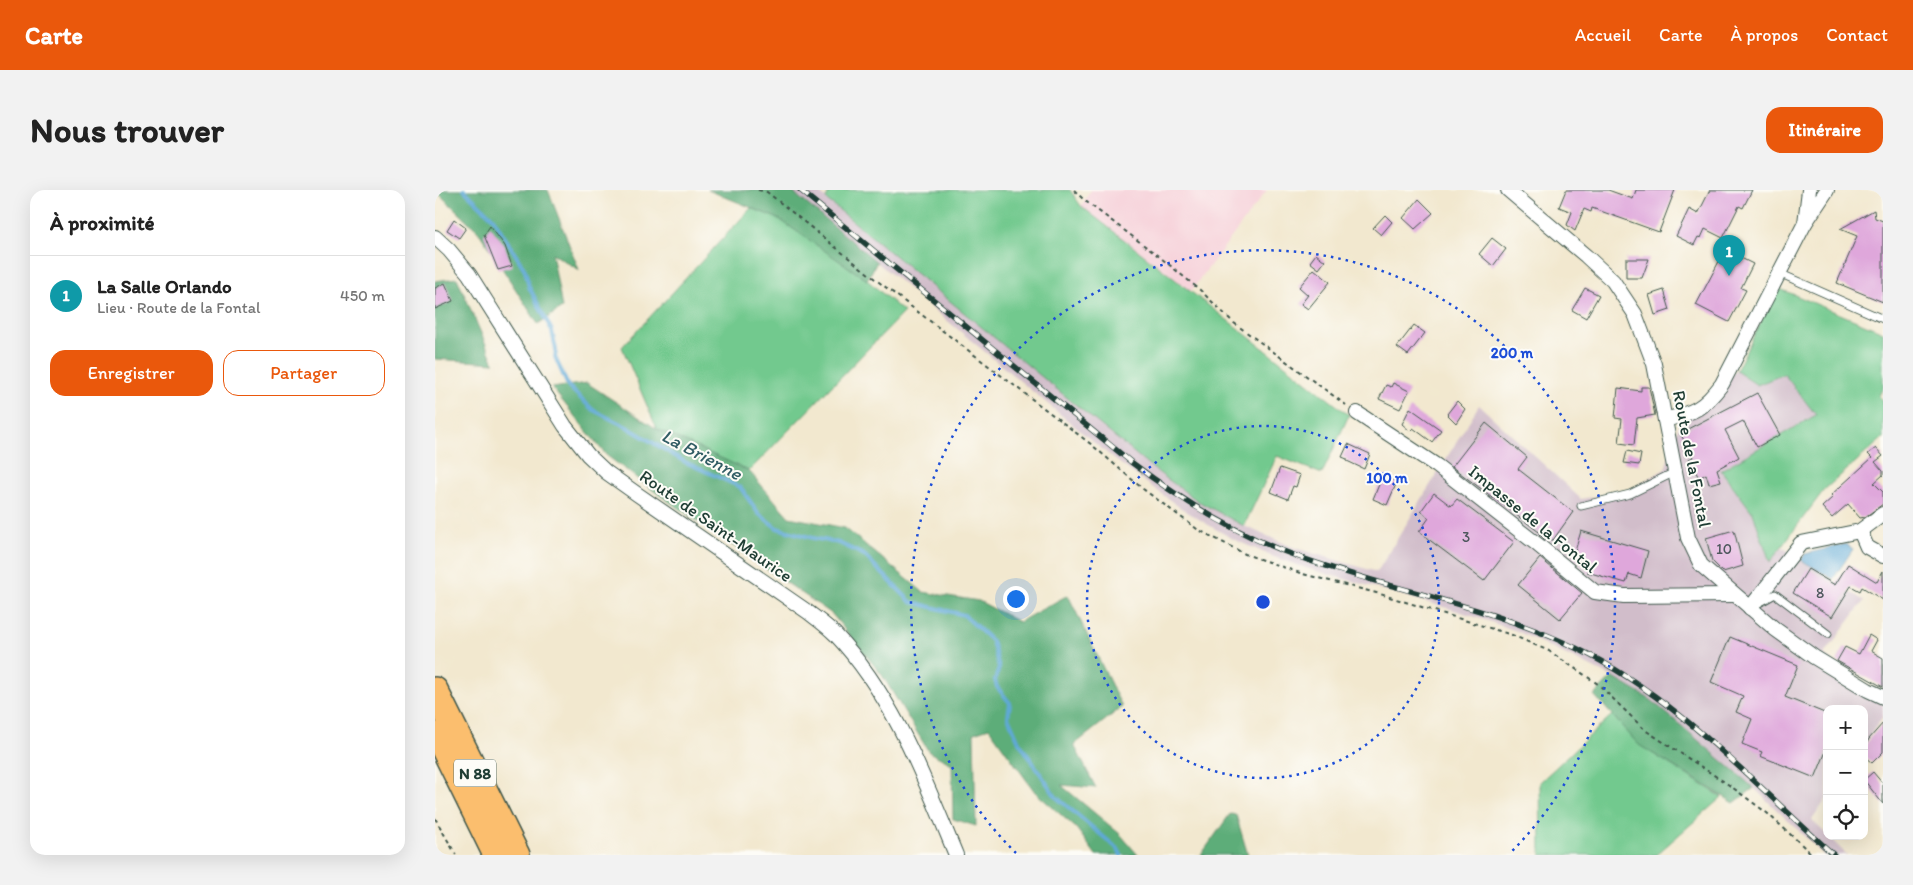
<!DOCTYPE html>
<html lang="fr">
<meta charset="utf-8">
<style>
:root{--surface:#fff;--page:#f2f2f2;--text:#222;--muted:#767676;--line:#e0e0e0;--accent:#ea580c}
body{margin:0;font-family:Itim,sans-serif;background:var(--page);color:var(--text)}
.controls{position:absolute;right:15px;bottom:15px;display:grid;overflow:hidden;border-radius:10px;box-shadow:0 5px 20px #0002}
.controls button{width:45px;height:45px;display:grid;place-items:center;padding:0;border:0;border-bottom:1px solid var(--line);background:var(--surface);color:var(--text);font:25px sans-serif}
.you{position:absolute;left:580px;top:408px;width:18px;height:18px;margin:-12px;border:4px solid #fff;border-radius:50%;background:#1a73e8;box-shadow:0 0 0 8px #1a73e833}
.badge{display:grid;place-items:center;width:32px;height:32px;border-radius:50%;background:var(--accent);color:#fff;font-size:16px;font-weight:700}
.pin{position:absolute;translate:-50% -41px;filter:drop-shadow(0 1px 2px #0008)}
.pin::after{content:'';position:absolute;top:26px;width:18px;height:15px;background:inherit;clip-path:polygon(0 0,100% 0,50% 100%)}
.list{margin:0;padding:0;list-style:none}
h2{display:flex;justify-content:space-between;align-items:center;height:65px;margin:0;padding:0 20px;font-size:21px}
h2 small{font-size:16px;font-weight:400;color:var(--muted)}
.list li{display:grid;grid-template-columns:32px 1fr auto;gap:15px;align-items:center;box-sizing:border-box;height:80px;padding:0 20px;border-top:1px solid var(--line)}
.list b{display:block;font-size:19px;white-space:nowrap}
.list p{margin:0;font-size:16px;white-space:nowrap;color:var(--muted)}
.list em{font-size:16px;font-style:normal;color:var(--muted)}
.actions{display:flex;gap:10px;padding:15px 20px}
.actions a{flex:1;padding:11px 0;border:1px solid var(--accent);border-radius:15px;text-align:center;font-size:18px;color:var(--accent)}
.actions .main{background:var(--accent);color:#fff}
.icon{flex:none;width:28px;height:28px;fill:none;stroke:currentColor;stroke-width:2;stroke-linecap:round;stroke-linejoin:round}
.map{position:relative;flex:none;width:1448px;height:665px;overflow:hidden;border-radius:15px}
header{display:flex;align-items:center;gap:30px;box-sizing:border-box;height:70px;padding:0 25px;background:var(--accent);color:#fff}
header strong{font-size:24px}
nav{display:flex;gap:28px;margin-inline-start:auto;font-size:18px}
.intro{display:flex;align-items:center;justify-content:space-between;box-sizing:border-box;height:120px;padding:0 30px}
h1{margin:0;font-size:35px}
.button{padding:12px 22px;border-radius:15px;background:var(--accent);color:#fff;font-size:18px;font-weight:700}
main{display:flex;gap:30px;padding:0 30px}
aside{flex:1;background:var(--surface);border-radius:15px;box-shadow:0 5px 20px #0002}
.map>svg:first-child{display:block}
.built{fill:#f6cfd8}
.industrial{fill:#d1bdca}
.green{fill:#72c98e;stroke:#488361}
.forest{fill:#5dad79;stroke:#3e7556}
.water{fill:#5ea9d6;stroke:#3e7385}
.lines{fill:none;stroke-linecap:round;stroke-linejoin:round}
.stream{stroke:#5ea9d6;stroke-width:4}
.building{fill:#dfa7db}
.lane-casing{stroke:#3f574b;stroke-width:9}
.street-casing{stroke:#3f574b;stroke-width:16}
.highway-casing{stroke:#3f574b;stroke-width:28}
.path{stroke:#3f574b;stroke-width:2;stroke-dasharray:4 4;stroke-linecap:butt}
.lane{stroke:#fff;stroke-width:7}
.street{stroke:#fff;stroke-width:14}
.highway{stroke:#fbbe6e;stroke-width:25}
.rail-casing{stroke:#1f3d34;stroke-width:5.5}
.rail{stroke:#fdfcf7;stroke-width:4;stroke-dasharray:11;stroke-linecap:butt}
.ring{fill:none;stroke:#1d4ed8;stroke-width:2.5;stroke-dasharray:2.5 5}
.labels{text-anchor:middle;stroke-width:4;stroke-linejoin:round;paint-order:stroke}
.number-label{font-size:15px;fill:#4f585e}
.shield{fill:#fdfcf7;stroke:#62766e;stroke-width:1}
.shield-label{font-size:16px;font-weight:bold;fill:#1f3d34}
.street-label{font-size:18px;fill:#1f3d34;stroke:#fdfcf7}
.water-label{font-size:19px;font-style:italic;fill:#325d65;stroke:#fdfcf7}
.centre{fill:#1d4ed8;stroke:#fdfcf7;stroke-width:2.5}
.ring-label{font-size:15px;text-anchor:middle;font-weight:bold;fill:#1d4ed8;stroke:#fdfcf7;stroke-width:4;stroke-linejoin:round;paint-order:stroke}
</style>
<header>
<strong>Carte</strong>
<nav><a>Accueil</a><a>Carte</a><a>À propos</a><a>Contact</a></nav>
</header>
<div class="intro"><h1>Nous trouver</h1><a class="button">Itinéraire</a></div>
<main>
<aside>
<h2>À proximité<small></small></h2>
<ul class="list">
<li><span class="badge" style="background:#0f9aa8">1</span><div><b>La Salle Orlando</b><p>Lieu · Route de la Fontal</p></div><em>450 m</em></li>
</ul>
<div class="actions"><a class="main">Enregistrer</a><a>Partager</a></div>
</aside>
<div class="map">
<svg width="1448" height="665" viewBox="0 0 1448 665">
<rect width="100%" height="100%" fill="#fdfcf7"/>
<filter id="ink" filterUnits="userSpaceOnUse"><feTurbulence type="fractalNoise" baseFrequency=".02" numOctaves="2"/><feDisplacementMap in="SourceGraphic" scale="10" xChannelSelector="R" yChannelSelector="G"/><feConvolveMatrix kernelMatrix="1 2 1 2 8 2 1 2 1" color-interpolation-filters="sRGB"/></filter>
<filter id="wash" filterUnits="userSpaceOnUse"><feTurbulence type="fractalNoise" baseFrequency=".0096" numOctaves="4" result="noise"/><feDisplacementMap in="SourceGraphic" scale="20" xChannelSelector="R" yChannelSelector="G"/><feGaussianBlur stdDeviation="1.12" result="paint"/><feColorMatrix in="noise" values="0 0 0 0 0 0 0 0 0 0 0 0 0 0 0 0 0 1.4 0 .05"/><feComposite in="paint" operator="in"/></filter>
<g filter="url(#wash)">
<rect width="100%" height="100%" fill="#f2e8cf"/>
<polygon class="built" points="656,0 832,0 756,101 646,16"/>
<polygon class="industrial" points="355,0 381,0 720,280 763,311 809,336 860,358 942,382 1044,215 1146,309 1195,300 1230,279 1248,222 1301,181 1322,194 1349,184 1382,225 1286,280 1318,323 1335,372 1347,357 1429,411 1389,465 1448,512 1448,526 1429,554 1429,519 1392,519 1392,608 1377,630 1412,665 1389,665 1319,598 1216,510 1177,487 1082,441 1026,422 871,378 839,367 800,350 770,333 743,316 679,269"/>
<g class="green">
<polygon points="395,0 635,0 646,16 914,225 887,284 842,266 809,336 763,311 720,280 391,9"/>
<polygon points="316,18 344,29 432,90 469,122 314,281 222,239 187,157"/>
<polygon points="1343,98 1448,142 1448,197 1444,206 1448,210 1448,248 1389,300 1335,372 1318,323 1286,280 1381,225 1349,184 1322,195 1301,181"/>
<polygon points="1177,525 1204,555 1287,607 1221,665 1106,665 1105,592"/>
</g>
<g class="forest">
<polygon points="0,0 113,0 144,80 117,63 127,118 103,134 43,41"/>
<polygon points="273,0 355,0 442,72 432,90 344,29"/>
<polygon points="22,88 59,173 0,169 0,91"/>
<polygon points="152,193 222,239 314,281 354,327 410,338 488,402 544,411 584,432 633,405 687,517 639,555 661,598 626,595 685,644 703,665 661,665 641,638 600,602 554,538 539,543 541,636 518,629 517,574 494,562 447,485 397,424 223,304 171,265 117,198"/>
<polygon points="1177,487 1216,510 1319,598 1299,613 1204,555 1159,505"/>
<polygon points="795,624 801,625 813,665 766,665"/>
</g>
<polygon class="water" points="1411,354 1418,359 1398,389 1366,370 1370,364"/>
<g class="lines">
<polyline class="stream" points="29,0 58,28 90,80 94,97 117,141 121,160 120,167 133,196 158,220 192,237 250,272 305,297 324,324 342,338 378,348 404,353 429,365 476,412 529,425 557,451 564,478 560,490 562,497 575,513 573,527 584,552 621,607 683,659 686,665"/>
</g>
<g id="blocks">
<g class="building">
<polygon points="1131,0 1173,0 1198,9 1201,0 1240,0 1224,42 1157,18 1156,22 1149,19 1140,41 1132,35 1137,22 1124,17"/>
<polygon points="1275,0 1317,0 1308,18 1304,16 1288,48 1270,39 1266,48 1263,47 1259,55 1241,46 1254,19 1263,24"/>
<polygon points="984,9 998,23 980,39 968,28"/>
<polygon points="1439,20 1440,28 1448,31 1448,112 1402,93 1422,46 1405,39"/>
<polygon points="950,25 957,32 946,45 938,38"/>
<polygon points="19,29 31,38 24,48 12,40"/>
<polygon points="55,36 70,56 77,76 63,80 49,45"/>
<polygon points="1057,48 1071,59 1058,76 1044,64"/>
<polygon points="1290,60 1318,74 1306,98 1311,100 1294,132 1261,115"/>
<polygon points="881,64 890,71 884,79 875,72"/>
<polygon points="1191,69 1214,69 1207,88 1191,88"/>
<polygon points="879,79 895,92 873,119 866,114 873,105 864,97"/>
<polygon points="10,93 18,111 0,119 0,98"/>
<polygon points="1150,98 1164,105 1151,128 1137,120"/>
<polygon points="1229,100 1235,120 1220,125 1214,105"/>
<polygon points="979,135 990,143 973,165 962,157"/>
<polygon points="958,193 974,201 965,219 944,209 951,195 956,197"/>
<polygon points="1206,197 1214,197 1220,225 1202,228 1199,255 1184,253 1187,229 1180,228 1183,198 1206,201"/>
<polygon points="1322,203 1345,245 1322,257 1308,231 1290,240 1304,267 1282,279 1286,291 1274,294 1271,284 1264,288 1254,269 1258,267 1245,243"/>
<polygon points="1022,211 1030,219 1021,233 1012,224"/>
<polygon points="975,218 1006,240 997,252 978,238 975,241 967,234"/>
<polygon points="1051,233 1092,267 1083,279 1138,322 1118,350 1109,349 1104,344 1104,342 1017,277"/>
<polygon points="913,254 935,264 929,279 912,271 912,269 907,267"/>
<polygon points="1441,258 1448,266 1440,272 1448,281 1448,285 1439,293 1448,302 1448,314 1430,327 1425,328 1413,314 1397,328 1387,317 1398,307 1396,305 1437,268 1433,264"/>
<polygon points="1192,261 1206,264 1204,275 1189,273"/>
<polygon points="845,278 865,285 861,297 858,296 853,309 836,302"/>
<polygon points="948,285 962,292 952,315 938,309"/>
<polygon points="999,303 1016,316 1022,309 1079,352 1049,391 984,342 994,328 986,321"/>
<polygon points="1299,340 1308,376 1288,382 1277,371 1271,348"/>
<polygon points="1146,341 1213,361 1206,388 1194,384 1191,393 1152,382 1154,373 1138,368"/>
<polygon points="1105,368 1147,403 1125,429 1083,395"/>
<polygon points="1413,374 1442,392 1448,381 1448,410 1427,397 1425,401 1416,396 1397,427 1358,403 1373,379 1400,395"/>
<polygon points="1434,445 1442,450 1436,461 1448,468 1448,497 1402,471 1410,457 1424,464"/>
<polygon points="1295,447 1363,475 1350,507 1392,524 1392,559 1380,588 1325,566 1327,562 1307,554 1317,529 1301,522 1308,506 1276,492"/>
<polygon points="1448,533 1448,562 1437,573 1429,566 1429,558 1434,549"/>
<polygon points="1438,582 1448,594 1448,614 1429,590"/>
</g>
</g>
</g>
<g filter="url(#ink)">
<use href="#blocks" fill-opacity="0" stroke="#3f574b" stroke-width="1"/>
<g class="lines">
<g class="lane-casing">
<g id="lane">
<polyline points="1344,83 1448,129"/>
<polyline points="1146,316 1195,304 1240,282"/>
<polyline points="1324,413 1340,404 1393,444"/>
</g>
</g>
<g class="street-casing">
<g id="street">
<polyline points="1073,0 1151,66 1178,91 1200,124 1219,174 1253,348 1266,375 1340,439 1379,467 1433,500 1448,507"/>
<polyline points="1374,0 1370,33 1392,0"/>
<path d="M0,47L14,60L34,84L130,236L153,265L171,282L202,304L373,422C382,429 392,436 400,444C458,505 489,588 521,665"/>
<polyline points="922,223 1002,276 1103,355 1160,402 1189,406 1299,405"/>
<path d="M1230,230C1260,222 1268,219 1287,194L1370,33"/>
<polyline points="1425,341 1432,357 1448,366"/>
<polyline points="1315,418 1366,353 1425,341 1448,324"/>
</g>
</g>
<g class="highway-casing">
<g id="highway">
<polyline points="0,500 82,665"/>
<polyline points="2,545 61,665"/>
</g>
</g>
<g class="path">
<polyline points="323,0 332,2 440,89 657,255 708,299 762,339 810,364 868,384 945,404 1032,431 1077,445 1114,461 1163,494 1210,540 1294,595 1332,623 1378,665"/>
<polyline points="639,0 649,10 726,68 765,100 799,133 911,215"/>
<polyline points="0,628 21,665"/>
</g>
<use href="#lane" class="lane"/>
<use href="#street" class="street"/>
<use href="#highway" class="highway"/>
<g class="rail-casing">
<path id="rail" d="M365,0L696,272C746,310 797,342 856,364C949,399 1050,414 1141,458C1242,507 1316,591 1399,665"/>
</g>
<use href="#rail" class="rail"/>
</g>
</g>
<g class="ring">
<circle cx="828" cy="412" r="176"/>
<path d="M581 663A352 352 0 1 1 1075 663"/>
</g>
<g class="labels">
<g class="number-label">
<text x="1031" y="352">3</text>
<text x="1289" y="364">10</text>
<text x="1385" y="408">8</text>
</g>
<rect class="shield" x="19" y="569.5" width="42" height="27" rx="4"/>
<g class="shield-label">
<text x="40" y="589">N 88</text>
</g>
<g class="street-label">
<text transform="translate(1257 269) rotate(79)" y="6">Route de la Fontal</text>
<text transform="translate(1098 329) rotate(39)" y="6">Impasse de la Fontal</text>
<text transform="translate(281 336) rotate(35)" y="6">Route de Saint-Maurice</text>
</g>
<g class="water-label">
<text transform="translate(267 264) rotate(28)" y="7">La Brienne</text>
</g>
</g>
<circle cx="828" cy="412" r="8" class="centre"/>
<g class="ring-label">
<text x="1077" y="168">200 m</text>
<text x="952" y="293">100 m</text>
</g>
</svg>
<div class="controls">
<button>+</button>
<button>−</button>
<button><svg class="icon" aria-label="locate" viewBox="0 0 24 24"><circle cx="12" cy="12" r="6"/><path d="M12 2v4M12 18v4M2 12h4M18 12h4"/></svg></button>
</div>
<div class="you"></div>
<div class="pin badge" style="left:1294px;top:86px;background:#0f9aa8">1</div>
</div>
</main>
